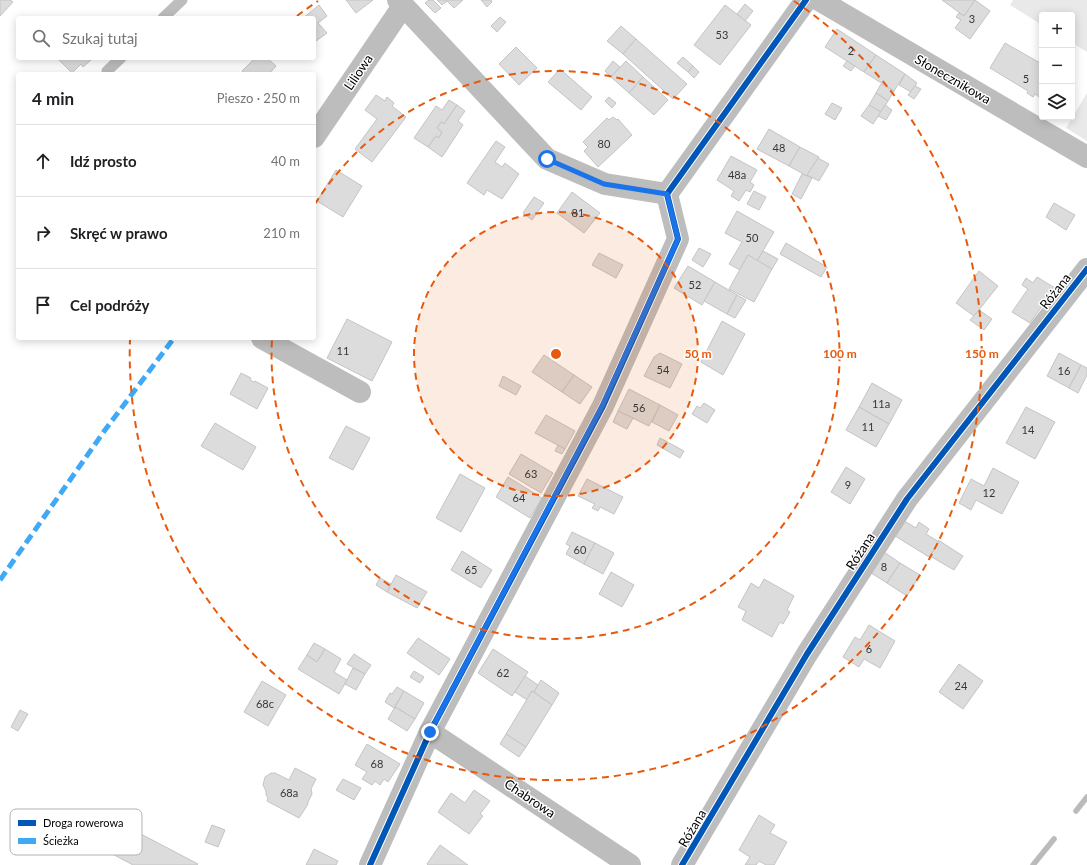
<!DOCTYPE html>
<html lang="pl">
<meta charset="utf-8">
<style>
:root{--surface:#fff;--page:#f6f6f6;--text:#202124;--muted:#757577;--line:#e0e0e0}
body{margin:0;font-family:Lato,sans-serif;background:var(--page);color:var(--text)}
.controls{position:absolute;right:12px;top:12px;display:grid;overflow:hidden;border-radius:4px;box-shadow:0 2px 10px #0003}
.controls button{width:36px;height:36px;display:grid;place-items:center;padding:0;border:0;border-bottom:1px solid var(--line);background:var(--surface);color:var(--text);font:20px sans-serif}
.stop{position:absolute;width:12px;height:12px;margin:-9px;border:3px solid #1a73e8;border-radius:50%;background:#fff}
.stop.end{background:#1a73e8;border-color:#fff;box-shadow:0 1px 4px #0008}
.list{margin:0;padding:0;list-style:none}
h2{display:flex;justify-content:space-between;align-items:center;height:52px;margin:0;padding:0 16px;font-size:17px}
h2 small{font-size:13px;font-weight:400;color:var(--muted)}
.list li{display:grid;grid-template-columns:26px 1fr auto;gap:12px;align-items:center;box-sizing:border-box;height:72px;padding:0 16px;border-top:1px solid var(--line)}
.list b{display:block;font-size:15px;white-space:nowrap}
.list em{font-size:13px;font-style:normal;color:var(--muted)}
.icon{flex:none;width:22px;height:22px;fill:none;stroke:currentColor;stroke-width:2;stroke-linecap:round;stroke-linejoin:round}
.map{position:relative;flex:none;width:1087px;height:865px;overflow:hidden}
.search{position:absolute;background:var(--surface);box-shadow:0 2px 10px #0003;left:16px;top:16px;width:300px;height:44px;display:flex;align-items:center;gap:10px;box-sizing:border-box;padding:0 14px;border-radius:4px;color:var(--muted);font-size:15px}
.panel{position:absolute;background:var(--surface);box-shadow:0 2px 10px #0003;left:16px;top:72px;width:300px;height:268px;border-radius:4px}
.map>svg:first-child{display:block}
.green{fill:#e9e9e9}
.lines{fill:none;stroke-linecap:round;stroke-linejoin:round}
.stream{stroke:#bbb;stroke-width:5.5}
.building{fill:#dcdcdc;stroke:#c4c4c4}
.service{stroke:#bdbdbd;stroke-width:11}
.minor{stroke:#bdbdbd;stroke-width:22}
.quiet{stroke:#3fa9f5;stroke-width:5;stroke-dasharray:10 5;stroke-linecap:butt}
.cycleway-casing{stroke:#fff;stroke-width:8}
.cycleway{stroke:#0057b8;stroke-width:6}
.route{stroke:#1a73e8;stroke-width:5}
.ring{fill:none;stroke:#e8590c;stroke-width:2;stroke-dasharray:7 5}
.labels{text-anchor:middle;stroke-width:3;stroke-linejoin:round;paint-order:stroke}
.number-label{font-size:11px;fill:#373737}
.street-label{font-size:13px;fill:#000;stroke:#fff}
.key{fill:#fff;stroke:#b2b2b2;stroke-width:1}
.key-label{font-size:11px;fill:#000}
.centre{fill:#e8590c;stroke:#fff;stroke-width:2}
.ring-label{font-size:12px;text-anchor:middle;font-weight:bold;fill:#e8590c;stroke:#fff;stroke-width:3;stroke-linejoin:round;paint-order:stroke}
</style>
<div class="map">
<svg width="1087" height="865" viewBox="0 0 1087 865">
<rect width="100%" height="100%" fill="#fff"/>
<g class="green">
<polygon points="1013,0 1087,0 1087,52 1072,43 1072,15 1042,15 1042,25 1010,5"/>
<polygon points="1087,93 1087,141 1066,128"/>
</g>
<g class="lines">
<g class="stream">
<polyline points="1076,811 1087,797"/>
<polyline points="1033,865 1054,839"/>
</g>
</g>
<g class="building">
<polygon points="0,0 10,0 13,2 0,16"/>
<polygon points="346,0 373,0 356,13"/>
<polygon points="429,0 433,0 441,8 435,13 425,3"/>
<polygon points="437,0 463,0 454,8 447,1 442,5"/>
<polygon points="481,0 491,0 492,2 487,7"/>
<polygon points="942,0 975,0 964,16"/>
<polygon points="975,0 990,11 970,39 955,28 961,20 956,17 959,13 964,16"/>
<polygon points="745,4 753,11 745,21 737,14"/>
<polygon points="319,5 327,16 318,23 327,33 316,41 314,38 314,18 303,18"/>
<polygon points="725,5 751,25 720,65 694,45"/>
<polygon points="500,17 506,22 497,32 491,26"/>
<polygon points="621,26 636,39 623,54 607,41"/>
<polygon points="837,29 876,55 864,72 825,47"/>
<polygon points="636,39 687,84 673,99 623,54"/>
<polygon points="1005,43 1042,64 1042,99 1035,94 1033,97 1027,93 1028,91 990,68"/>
<polygon points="516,47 537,68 519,85 499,64"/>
<polygon points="876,55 905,74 894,91 864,72"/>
<polygon points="683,57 693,66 688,72 677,63"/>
<polygon points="57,58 89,58 91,60 83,67 81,64 72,73"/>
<polygon points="255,58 267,58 276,66 269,74 245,74 242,71"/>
<polygon points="613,61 620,67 611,77 605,71"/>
<polygon points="626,61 643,77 629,93 611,77"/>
<polygon points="847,61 855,66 851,71 843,66"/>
<polygon points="693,66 699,72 694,78 688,72"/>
<polygon points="560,69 592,97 581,110 548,82"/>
<polygon points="905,74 917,83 911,92 899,85"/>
<polygon points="643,77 668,100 654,115 629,93"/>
<polygon points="881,84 894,91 888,101 876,93"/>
<polygon points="915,86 921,89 914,99 908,95"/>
<polygon points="876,93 888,101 881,112 869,105"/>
<polygon points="376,95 385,101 387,97 394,103 392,106 406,117 372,162 355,149 377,119 365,110"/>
<polygon points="609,97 616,103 612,108 605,101"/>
<polygon points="449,100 457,105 444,124 441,122 437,128 442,132 439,138 436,136 428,147 414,138 436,106 442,110"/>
<polygon points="832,103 842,108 835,120 825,114"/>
<polygon points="457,105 465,111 458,121 463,125 442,157 428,147 436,136 439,138 442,132 437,128 441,122 444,124"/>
<polygon points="869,105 881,112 873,124 861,116"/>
<polygon points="885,105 892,110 886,120 878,116"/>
<polygon points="613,117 617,120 618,119 632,135 598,167 584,151 588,147 583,142 607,118 609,120"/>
<polygon points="769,129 800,147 789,166 757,149"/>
<polygon points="496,141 505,147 495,162 502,167 505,163 519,174 502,199 487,190 484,195 467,183"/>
<polygon points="800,147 819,157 807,176 789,166"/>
<polygon points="731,156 757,170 750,182 754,185 750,192 746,190 739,201 731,196 734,191 717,180"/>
<polygon points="818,158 829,164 819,181 807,175"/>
<polygon points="336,170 362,186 343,217 317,201"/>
<polygon points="802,174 812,178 801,199 792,194"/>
<polygon points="754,191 766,197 759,210 747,204"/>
<polygon points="572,192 600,213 584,233 557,213"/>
<polygon points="534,197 544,203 532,220 523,213"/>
<polygon points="1054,203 1075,215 1066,230 1046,217"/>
<polygon points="737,211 774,232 757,261 748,255 740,270 729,264 742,242 725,233"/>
<polygon points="786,243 827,267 821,277 780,254"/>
<polygon points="699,248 711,254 703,267 692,260"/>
<polygon points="763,251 778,259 772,269 757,261"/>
<polygon points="599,253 623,265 616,278 592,265"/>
<polygon points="748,255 772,269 754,302 729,289"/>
<polygon points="688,266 715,282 702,305 674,288"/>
<polygon points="979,271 998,286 974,316 956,303"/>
<polygon points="1037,277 1055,288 1030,323 1012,312 1028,289 1022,285 1026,278 1033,283"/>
<polygon points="715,282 737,295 727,314 704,301"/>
<polygon points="737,295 746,300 735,318 727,314"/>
<polygon points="979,310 992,319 984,330 970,320"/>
<polygon points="347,319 392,342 372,381 327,358"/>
<polygon points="722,321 745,334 723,375 701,362"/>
<polygon points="660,353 682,364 670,388 644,376 654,357"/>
<polygon points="1059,353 1081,365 1069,388 1047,376"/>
<polygon points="544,355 574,375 562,392 532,372"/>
<polygon points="1081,365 1087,368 1087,375 1078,393 1069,388"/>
<polygon points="241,373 251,378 250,380 254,382 255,381 268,388 257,409 230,394"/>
<polygon points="574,375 592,387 580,404 562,392"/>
<polygon points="503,376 521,386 516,395 499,386"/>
<polygon points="872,383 902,400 889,424 859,407"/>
<polygon points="629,389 660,405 649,426 618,411"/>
<polygon points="704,403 715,410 707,423 692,414 697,406 700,408"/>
<polygon points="660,405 678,415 669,431 652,422"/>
<polygon points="859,407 889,424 876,447 846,430"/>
<polygon points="1026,407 1055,422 1035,459 1006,443"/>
<polygon points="618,411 633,418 627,429 613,422"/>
<polygon points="546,415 575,431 565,449 535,433"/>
<polygon points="215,423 256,447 243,470 201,446"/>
<polygon points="346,426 370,438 353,470 329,458"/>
<polygon points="660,438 684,451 680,458 657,445"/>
<polygon points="558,445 565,449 562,454 555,451"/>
<polygon points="521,454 553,473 541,493 509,474"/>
<polygon points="846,467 865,479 850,504 831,492"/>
<polygon points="993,468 1019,482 1002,514 976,500 971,510 959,503 971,479 984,486"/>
<polygon points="460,474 485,488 461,532 436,518"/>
<polygon points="508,477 542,498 530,518 496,497"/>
<polygon points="587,479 623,497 614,514 600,507 598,511 592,508 595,504 578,496"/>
<polygon points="901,519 916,528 919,522 929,529 926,534 939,542 929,557 892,534"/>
<polygon points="572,532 595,543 584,564 566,554 570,546 566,544"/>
<polygon points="938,540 963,556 954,570 930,556 939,542"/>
<polygon points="595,543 614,553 603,574 584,564"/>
<polygon points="881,550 900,563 887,583 868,571"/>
<polygon points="462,551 492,570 481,588 451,570"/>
<polygon points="900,563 920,575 907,596 887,583"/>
<polygon points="611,572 634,585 622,607 599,594"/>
<polygon points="396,575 427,592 417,608 387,592"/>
<polygon points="380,578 391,584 387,592 376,585"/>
<polygon points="764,579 794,596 787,610 790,612 783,624 780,622 772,637 742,620 746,611 738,607 751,583 759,588"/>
<polygon points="869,625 895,641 880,668 864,659 859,667 843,657 855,637 860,640"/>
<polygon points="418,638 450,659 439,675 407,653"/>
<polygon points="314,643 325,649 317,662 307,655"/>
<polygon points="325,649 341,659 334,672 347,680 339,694 298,669 307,655 317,662"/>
<polygon points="493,649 528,672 512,696 478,673"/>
<polygon points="354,654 371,665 365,674 347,664"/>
<polygon points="959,664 983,681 963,709 939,692"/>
<polygon points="353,668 365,674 356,690 345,684"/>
<polygon points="414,671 424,677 420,683 410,677"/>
<polygon points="525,676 538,685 534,692 532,691 527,700 515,692"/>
<polygon points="541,680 559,693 552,705 534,692"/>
<polygon points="262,681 286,695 268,726 244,712"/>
<polygon points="397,687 404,691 394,708 385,702 390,693 392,694"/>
<polygon points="404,691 424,703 415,719 395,707"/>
<polygon points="532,691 552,705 526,747 506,734"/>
<polygon points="395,707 415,719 407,731 388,719"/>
<polygon points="20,710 28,714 18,731 11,727"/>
<polygon points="506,734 526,747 519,757 500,744"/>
<polygon points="367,744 400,764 388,782 384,779 380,785 375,781 372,785 362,779 367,772 355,765"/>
<polygon points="295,768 316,779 311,789 312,794 308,802 308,804 299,818 267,801 268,798 266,795 266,791 263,785 265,777 271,773 275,773 289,780"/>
<polygon points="343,779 361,788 354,800 336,790"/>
<polygon points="474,790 490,801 480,814 483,816 469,834 438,812 451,793 465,803"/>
<polygon points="759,815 775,825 770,833 787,842 774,865 766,865 759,861 756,865 745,865 750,857 739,850"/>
<polygon points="116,821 198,864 197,865 133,865 101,848"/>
<polygon points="212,825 225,830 218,847 205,842"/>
<polygon points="440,845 468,865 428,865 427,864"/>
<polygon points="314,849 338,861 336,865 306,865"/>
</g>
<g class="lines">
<g class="service">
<polyline points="163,18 182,0"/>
<polyline points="107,71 121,58"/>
</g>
<g class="minor">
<polyline points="398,0 547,159 605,184 667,194"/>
<polyline points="819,0 1087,157"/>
<polyline points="314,137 403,6"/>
<polyline points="262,338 360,392"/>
<polyline points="430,732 630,865"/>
<polyline points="370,865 430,732 603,406 678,239 667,194 806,0"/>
<polyline points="682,865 807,654 907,499 1087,269"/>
</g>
<polyline class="quiet" points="0,580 105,430 174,338"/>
<g class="cycleway-casing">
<g id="cycleway">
<polyline points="370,865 430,732 603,406 678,239 667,194 806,0"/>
<polyline points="682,865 807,654 907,499 1087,269"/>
</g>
</g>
<use href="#cycleway" class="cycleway"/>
</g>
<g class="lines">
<polyline class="route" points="430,732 602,406 678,239 667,194 604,184 547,159"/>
</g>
<circle cx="556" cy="354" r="142" fill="#e8590c" fill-opacity=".12"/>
<g class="ring">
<circle cx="556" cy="354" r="142"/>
<path d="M315 204A284 284 0 1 1 272 339"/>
<path d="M297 16A426 426 0 0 1 318 1M794 1A426 426 0 1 1 130 339"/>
</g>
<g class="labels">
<g class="number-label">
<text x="972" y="23">3</text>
<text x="722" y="39">53</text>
<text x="851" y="55">2</text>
<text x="1026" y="83">5</text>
<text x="604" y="148">80</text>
<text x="779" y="152">48</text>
<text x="737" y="179">48a</text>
<text x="578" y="217">81</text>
<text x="752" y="242">50</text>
<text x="695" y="289">52</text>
<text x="343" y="355">11</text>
<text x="663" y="374">54</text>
<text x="1064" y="375">16</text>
<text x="881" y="408">11a</text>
<text x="639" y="412">56</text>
<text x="868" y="431">11</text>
<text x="1028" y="434">14</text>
<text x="531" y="478">63</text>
<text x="848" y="489">9</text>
<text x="989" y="497">12</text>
<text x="519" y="502">64</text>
<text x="580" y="554">60</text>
<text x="884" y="571">8</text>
<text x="471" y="574">65</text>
<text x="869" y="653">6</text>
<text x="503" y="677">62</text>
<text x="961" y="690">24</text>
<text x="265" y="708">68c</text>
<text x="377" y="768">68</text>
<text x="289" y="797">68a</text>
</g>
<g class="street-label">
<text transform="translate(358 72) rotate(-56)" y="5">Liliowa</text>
<text transform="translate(953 79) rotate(30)" y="5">Słonecznikowa</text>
<text transform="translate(1055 291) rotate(-52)" y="5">Różana</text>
<text transform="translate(860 551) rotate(-57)" y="5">Różana</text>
<text transform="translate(530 798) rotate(34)" y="5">Chabrowa</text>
<text transform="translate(692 828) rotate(-59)" y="5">Różana</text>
</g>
</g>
<rect x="10" y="809" width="132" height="46" rx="6" class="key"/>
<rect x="18" y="820" width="18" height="6" fill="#0057b8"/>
<rect x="18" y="838" width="18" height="6" fill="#3fa9f5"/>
<g class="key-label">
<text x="43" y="827">Droga rowerowa</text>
<text x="43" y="845">Ścieżka</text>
</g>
<circle cx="556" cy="354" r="6" class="centre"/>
<g class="ring-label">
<text x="698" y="358">50 m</text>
<text x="840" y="358">100 m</text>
<text x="982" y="358">150 m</text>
</g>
</svg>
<div class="controls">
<button>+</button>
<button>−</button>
<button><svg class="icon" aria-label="layers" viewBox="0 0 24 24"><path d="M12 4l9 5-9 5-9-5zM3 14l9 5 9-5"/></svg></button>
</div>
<div class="stop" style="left:547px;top:159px"></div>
<div class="stop end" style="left:430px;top:732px"></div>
<div class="search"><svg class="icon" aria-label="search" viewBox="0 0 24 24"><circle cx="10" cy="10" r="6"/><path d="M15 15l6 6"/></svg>Szukaj tutaj</div>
<section class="panel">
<h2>4 min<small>Pieszo · 250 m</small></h2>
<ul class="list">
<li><svg class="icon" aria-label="ahead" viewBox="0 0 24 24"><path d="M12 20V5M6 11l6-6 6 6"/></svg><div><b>Idź prosto</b></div><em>40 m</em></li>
<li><svg class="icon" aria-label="right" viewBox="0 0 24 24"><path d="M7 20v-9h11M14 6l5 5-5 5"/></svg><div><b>Skręć w prawo</b></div><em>210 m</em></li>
<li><svg class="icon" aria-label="arrive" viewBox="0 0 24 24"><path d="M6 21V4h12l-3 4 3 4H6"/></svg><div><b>Cel podróży</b></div></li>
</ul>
</section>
</div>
